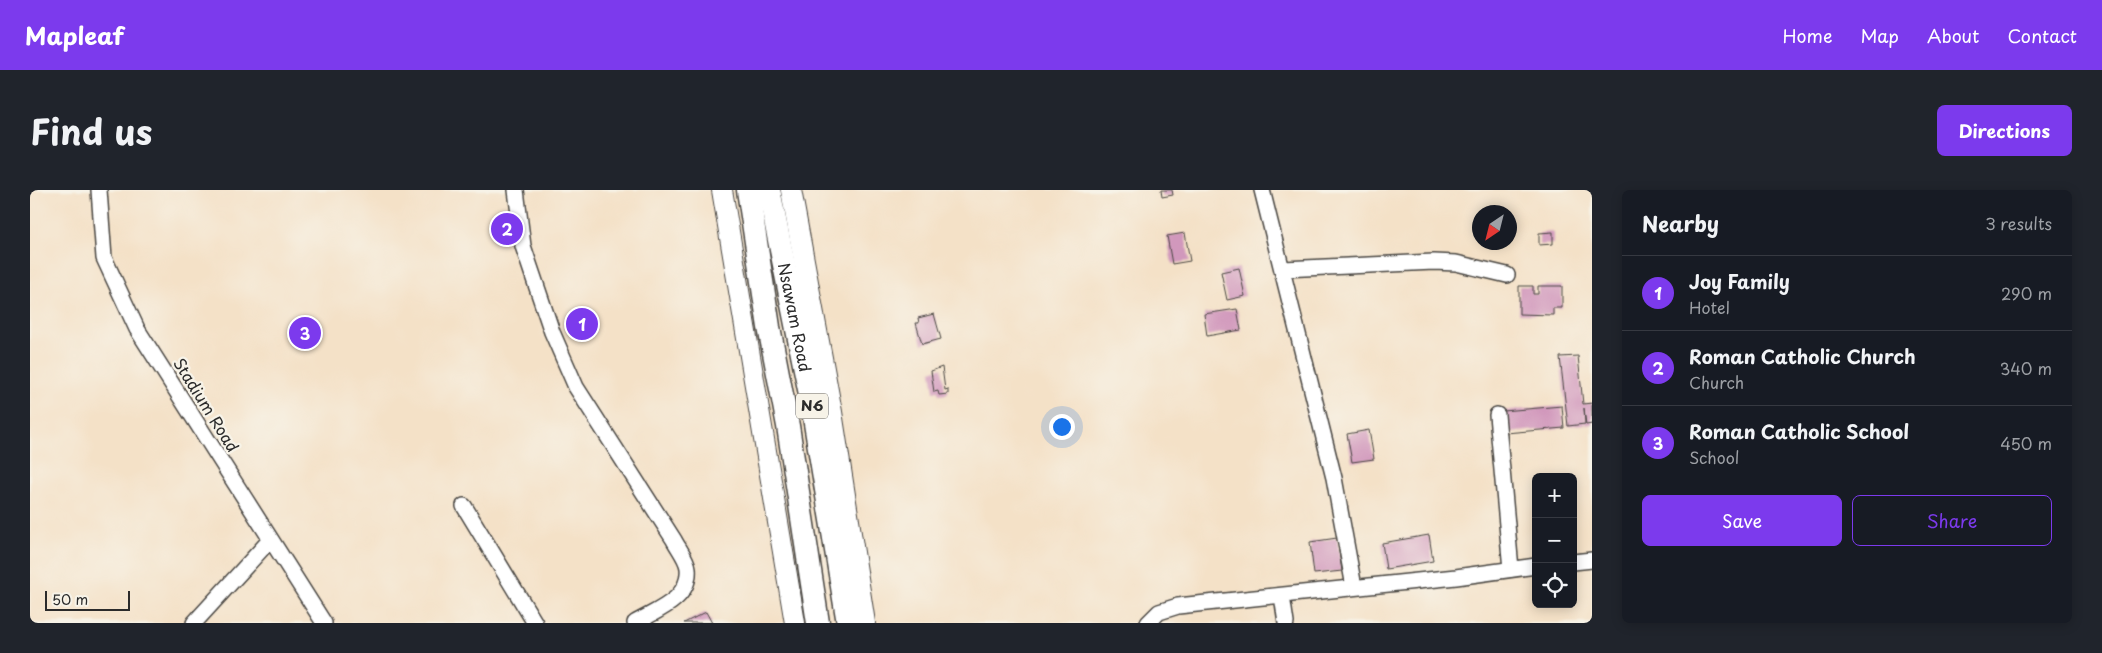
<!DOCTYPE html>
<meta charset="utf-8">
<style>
:root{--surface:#171b24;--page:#20242c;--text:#f1f3f6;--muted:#9ea1a6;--line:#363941;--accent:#7c3aed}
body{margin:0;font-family:"Playpen Sans",sans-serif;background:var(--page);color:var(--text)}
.controls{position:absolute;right:15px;bottom:15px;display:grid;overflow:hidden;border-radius:8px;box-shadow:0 2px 12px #0003}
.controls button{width:45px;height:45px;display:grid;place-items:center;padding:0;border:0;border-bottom:1px solid var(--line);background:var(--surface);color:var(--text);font:25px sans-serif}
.compass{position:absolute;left:1442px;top:15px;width:45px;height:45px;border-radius:50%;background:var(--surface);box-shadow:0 2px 12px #0003;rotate:215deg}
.scale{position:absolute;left:15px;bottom:12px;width:85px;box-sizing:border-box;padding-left:5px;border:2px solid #2b2b2b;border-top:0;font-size:14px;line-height:18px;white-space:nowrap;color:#2b2b2b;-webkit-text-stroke:4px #f7f3e8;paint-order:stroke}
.you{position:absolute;left:1031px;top:236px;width:18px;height:18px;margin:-12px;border:4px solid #fff;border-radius:50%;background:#1a73e8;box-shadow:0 0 0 8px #1a73e833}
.badge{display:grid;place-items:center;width:32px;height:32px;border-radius:50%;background:var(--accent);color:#fff;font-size:16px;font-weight:700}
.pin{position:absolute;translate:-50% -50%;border:2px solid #fff;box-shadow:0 1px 5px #0006}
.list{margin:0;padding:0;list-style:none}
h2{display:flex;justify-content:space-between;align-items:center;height:65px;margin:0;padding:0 20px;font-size:21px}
h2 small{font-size:16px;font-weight:400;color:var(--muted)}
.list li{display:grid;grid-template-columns:32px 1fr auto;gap:15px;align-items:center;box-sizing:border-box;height:75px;padding:0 20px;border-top:1px solid var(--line)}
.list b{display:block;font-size:19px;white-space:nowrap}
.list p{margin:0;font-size:16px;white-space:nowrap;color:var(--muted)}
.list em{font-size:16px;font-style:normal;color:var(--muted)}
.actions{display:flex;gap:10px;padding:15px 20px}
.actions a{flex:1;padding:11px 0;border:1px solid var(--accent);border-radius:8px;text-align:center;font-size:18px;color:var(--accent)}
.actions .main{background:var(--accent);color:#fff}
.icon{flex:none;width:28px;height:28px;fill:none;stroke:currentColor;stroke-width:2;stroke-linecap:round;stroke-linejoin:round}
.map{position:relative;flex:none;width:1562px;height:433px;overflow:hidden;border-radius:8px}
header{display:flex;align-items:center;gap:30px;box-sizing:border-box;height:70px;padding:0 25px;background:var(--accent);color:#fff}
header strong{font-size:24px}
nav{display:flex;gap:28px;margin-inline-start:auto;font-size:18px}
.intro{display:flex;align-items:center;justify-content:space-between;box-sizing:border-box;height:120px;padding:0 30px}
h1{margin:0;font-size:35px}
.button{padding:12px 22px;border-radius:8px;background:var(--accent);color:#fff;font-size:18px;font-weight:700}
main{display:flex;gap:30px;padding:0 30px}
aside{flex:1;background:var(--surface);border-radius:8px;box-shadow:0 2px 12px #0003}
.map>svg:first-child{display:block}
.building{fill:#d198bc}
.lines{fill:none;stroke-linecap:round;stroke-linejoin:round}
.minor-casing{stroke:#494642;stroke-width:18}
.major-casing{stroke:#494642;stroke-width:22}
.highway-casing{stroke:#494642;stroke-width:25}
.minor{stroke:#fff;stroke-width:15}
.major{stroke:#fff;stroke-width:20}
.highway{stroke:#fff;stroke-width:22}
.labels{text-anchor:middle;stroke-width:4.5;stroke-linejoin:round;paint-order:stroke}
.shield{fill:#f7f3e8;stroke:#686764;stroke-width:1}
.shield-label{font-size:15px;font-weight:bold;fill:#2b2b2b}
.street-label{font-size:16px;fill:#2b2b2b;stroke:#f7f3e8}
</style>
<header>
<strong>Mapleaf</strong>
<nav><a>Home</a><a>Map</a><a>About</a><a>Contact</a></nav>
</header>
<div class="intro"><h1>Find us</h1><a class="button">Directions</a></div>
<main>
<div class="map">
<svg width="1562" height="433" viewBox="0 0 1562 433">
<rect width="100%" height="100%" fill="#f7f3e8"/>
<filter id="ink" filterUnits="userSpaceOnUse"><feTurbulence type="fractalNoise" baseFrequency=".02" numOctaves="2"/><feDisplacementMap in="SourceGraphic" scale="10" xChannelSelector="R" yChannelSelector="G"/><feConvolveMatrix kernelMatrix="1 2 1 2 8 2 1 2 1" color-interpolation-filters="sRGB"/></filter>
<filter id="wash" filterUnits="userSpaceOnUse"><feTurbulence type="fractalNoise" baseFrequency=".0096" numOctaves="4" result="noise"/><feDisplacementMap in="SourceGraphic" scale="20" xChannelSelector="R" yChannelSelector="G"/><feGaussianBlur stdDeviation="1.12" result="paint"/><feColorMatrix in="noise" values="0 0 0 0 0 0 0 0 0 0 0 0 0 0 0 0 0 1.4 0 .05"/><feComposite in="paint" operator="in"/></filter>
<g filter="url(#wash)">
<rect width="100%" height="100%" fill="#f4e1c7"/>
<g id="blocks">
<g class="building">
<polygon points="1131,0 1142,0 1143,5 1132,7"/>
<polygon points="1523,42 1523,54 1509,55 1509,43"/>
<polygon points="1155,43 1160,71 1142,74 1137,46"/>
<polygon points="1209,78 1215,106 1197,110 1191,82"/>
<polygon points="1489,96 1503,96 1503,104 1508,104 1508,96 1532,96 1532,118 1523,118 1523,125 1489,124"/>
<polygon points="1207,119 1211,140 1177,146 1174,124"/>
<polygon points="904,124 911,149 892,154 886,133 889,133 888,128"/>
<polygon points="1548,166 1553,214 1562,213 1562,234 1556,235 1554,218 1555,234 1538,236 1530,167"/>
<polygon points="912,177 915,200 918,199 918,204 909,205 908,201 904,202 901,181"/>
<polygon points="1532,216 1534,238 1475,243 1473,221"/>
<polygon points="1339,240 1344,269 1322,272 1317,244"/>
<polygon points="1399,345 1403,371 1356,379 1352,353"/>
<polygon points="1307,348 1312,381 1284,384 1280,352"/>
<polygon points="676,422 682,433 654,433"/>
</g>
</g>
</g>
<g filter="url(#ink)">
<use href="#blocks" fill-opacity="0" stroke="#494642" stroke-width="1"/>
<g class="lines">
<g class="minor-casing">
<g id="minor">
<polyline points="69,0 74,68 107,139 294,433"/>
<path d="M486,0L493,56L522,142L546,197L644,350C648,358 657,369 658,378C661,409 627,420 605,433"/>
<polyline points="1232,0 1304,288 1324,397"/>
<polyline points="1253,79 1404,72 1426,73 1477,85"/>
<polyline points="1467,225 1481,379"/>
<polyline points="434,316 505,433"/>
<polyline points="1543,372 1562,370"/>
<polyline points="1252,406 1256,433"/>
<polyline points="164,433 240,350"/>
<polyline points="1118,433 1129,422 1148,416 1426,387 1506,376"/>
</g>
</g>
<g class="major-casing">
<g id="major">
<polyline points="692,0 765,433"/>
<polyline points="761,0 802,222 835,433"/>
</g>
</g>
<g class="highway-casing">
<g id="highway">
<polyline points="718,0 739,137 758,236 788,433"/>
<path id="s1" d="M739,0L781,209L818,433"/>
</g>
</g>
<use href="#minor" class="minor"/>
<use href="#major" class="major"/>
<use href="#highway" class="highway"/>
</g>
</g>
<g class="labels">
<rect class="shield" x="766" y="203.5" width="32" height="25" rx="4"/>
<g class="shield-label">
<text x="782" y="221">N6</text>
</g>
<g class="street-label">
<text dy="6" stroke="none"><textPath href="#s1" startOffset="130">Nsawam Road</textPath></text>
<text transform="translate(176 215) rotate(58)" y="6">Stadium Road</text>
</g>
</g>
</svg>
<div class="controls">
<button>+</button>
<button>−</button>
<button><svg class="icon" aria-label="locate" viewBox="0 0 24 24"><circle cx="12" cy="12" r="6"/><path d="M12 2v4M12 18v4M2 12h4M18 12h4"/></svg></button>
</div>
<svg class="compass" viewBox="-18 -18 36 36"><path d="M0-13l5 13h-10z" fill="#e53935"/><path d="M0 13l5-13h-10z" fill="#9ea1a6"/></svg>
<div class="scale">50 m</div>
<div class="you"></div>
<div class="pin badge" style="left:552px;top:134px">1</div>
<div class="pin badge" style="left:477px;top:39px">2</div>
<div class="pin badge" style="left:275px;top:143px">3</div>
</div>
<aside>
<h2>Nearby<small>3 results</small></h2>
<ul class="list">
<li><span class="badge">1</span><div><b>Joy Family</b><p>Hotel</p></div><em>290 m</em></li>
<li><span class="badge">2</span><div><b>Roman Catholic Church</b><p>Church</p></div><em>340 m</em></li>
<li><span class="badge">3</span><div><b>Roman Catholic School</b><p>School</p></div><em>450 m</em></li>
</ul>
<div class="actions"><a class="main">Save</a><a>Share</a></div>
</aside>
</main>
